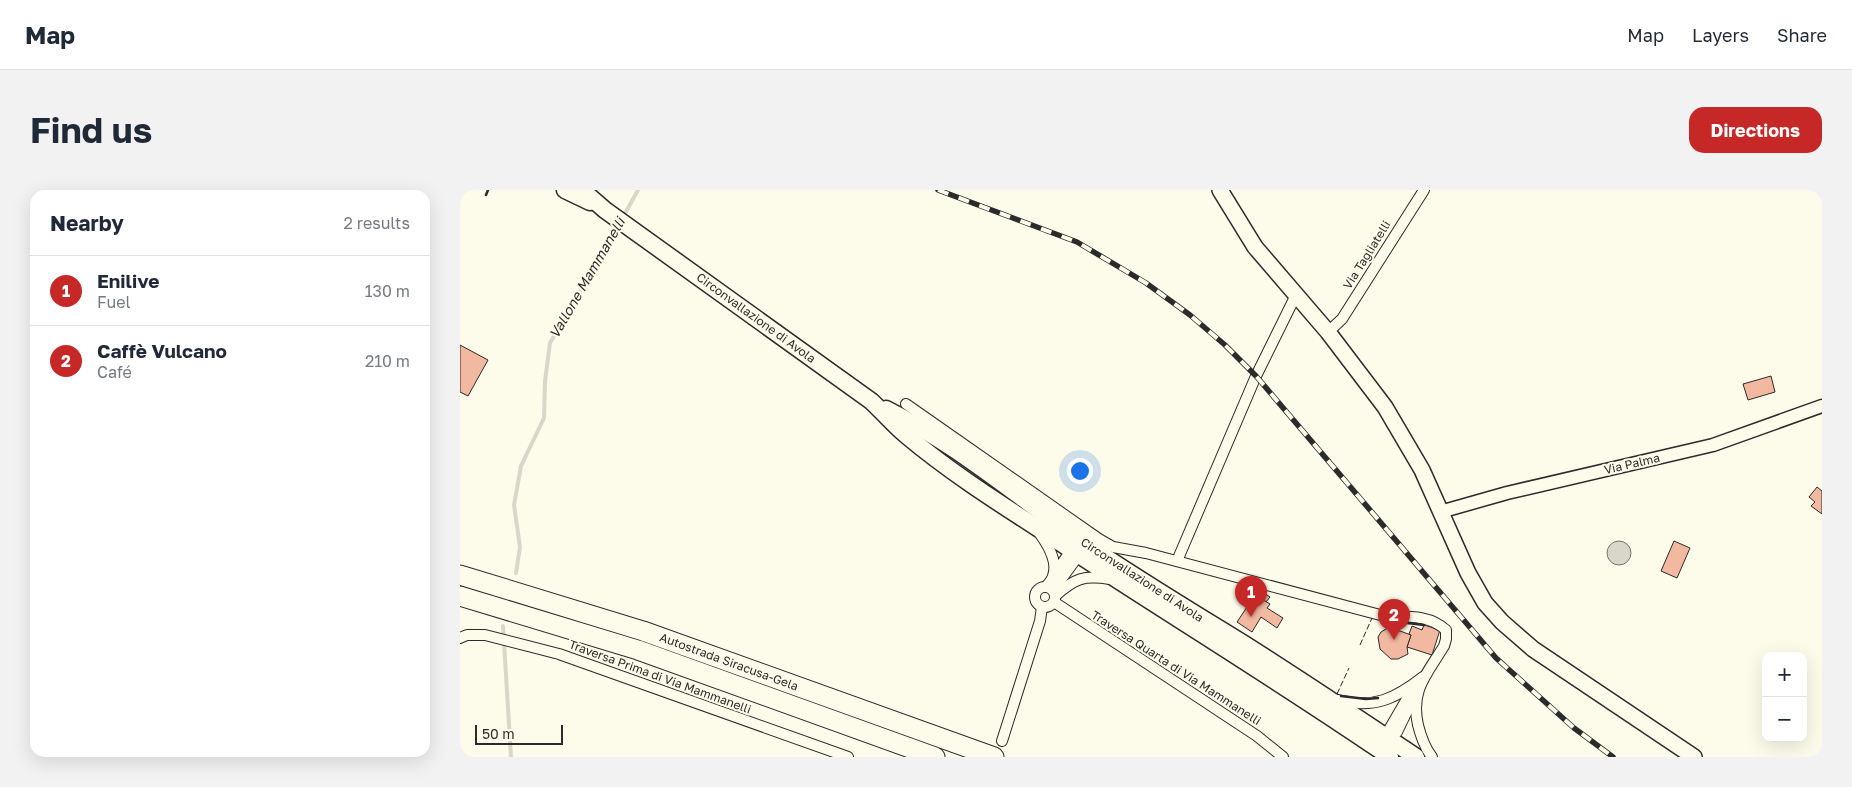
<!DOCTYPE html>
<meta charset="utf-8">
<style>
:root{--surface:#fff;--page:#f2f2f3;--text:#1f2937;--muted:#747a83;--line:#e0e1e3;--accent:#c62828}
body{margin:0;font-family:"Golos Text",sans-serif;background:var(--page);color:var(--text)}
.controls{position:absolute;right:15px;bottom:15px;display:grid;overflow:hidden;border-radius:10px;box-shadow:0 5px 20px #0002}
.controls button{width:45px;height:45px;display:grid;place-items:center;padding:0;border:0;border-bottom:1px solid var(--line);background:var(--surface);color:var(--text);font:25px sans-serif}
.scale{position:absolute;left:15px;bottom:12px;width:88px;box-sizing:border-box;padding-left:5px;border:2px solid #2b2b2b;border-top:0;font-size:14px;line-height:18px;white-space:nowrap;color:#2b2b2b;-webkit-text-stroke:4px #fdfbea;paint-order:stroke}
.you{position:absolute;left:619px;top:280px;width:18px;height:18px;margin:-12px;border:4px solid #fff;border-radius:50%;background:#1a73e8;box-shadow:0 0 0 8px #1a73e833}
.badge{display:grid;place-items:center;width:32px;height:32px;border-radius:50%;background:var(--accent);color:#fff;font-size:16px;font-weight:700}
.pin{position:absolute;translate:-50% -41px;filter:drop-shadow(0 1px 2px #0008)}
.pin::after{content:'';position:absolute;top:26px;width:18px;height:15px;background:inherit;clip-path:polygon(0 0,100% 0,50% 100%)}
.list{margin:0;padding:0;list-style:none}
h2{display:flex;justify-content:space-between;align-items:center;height:65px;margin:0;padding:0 20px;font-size:21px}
h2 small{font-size:16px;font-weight:400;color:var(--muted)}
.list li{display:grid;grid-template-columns:32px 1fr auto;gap:15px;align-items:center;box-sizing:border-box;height:70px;padding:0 20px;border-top:1px solid var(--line)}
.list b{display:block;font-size:19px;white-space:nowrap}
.list p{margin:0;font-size:16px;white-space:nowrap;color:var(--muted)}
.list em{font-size:16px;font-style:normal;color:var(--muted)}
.map{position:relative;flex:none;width:1362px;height:567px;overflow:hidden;border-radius:15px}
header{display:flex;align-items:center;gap:30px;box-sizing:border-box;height:70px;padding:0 25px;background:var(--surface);border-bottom:1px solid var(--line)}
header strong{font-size:24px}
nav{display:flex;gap:28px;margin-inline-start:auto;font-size:18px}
.intro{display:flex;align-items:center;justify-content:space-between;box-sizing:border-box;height:120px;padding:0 30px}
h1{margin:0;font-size:35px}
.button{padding:12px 22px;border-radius:15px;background:var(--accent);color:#fff;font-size:18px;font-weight:700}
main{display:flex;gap:30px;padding:0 30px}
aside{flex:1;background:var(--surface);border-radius:15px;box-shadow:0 5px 20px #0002}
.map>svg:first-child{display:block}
.water{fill:#d8d7c9;stroke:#74746e}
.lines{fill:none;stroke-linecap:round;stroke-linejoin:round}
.stream{stroke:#d8d7c9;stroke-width:4}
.building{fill:#f2b8a0;stroke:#2b2b2b}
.minor-casing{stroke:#2b2b2b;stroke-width:12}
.tertiary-casing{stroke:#2b2b2b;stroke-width:15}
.secondary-casing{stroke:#2b2b2b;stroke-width:18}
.primary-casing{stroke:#2b2b2b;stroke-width:19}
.motorway-casing{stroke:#2b2b2b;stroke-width:21}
.minor{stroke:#fdfbea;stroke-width:10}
.tertiary{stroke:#fdfbea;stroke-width:12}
.secondary{stroke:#fdfbea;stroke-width:15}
.primary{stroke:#fdfbea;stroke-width:16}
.motorway{stroke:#fdfbea;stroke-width:19}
.rail-casing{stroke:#2b2b2b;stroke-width:5.5}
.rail{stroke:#fdfbea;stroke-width:4;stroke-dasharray:11;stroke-linecap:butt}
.fence{stroke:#2b2b2b;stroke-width:1;stroke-dasharray:6 2.5;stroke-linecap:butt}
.wall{stroke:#2b2b2b;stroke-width:2.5}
.labels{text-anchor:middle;stroke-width:4;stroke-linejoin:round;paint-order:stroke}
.street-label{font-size:12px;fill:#2b2b2b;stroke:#fdfbea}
.water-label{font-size:14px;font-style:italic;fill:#2b2b2b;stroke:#fdfbea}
</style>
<header>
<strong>Map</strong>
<nav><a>Map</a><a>Layers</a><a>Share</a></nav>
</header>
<div class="intro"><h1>Find us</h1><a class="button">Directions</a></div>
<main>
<aside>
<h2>Nearby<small>2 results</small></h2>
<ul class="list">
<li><span class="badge">1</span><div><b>Enilive</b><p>Fuel</p></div><em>130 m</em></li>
<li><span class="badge">2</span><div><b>Caffè Vulcano</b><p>Café</p></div><em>210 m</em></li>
</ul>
</aside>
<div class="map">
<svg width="1362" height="567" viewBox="0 0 1362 567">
<rect width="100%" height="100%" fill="#fdfbea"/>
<circle class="water" cx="1159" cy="363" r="12"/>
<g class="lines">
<g class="stream">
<polyline points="163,27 178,0"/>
<polyline points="56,383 60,357 54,315 61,276 84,228 85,191 90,153 158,35"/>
<polyline points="43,436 51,567"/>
</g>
</g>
<g class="building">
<polygon points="0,155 28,170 8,206 0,202"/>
<polygon points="1311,186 1315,202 1288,210 1283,194"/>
<polygon points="1357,297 1362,301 1362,324 1351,316 1355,312 1349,307"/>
<polygon points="1214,351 1230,358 1217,388 1201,381"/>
<polygon points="801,401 810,407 806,412 797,406"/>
<polygon points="795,405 810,414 807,418 823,428 817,438 801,427 792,442 777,432"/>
<polygon points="964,435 980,440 972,465 947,457 951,445 949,444 952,436 962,440"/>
<polygon points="929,437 951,445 947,457 948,464 938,469 931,469 920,459 918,447 921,442"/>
</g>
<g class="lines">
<g class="minor-casing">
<g id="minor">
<polyline points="868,142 882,129 964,0"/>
<path d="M446,214L639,349L653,357L686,363L924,426C946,427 969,424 986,440V449L984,456C967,484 950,500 958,535C961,547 965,558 972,567"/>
<path d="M580,344C588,355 598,372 593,386C592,390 588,394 586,397"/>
<polyline points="717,371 796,186 836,105"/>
<polyline points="594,385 614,356"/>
<circle cx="585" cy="407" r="10"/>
<polyline points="594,402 597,395 621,362"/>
<path d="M595,406C615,388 624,385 650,389"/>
<polyline points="594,412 797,546 823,567"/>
<polyline points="0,448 7,445 25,445 99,464 388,567"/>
<path d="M878,510C914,519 935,509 963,487"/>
<polyline points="926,549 937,542 950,515"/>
<polyline points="542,551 580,431 582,417"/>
<polyline points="929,553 930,538 955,495"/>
</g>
</g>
<g class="tertiary-casing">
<polyline id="tertiary" points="980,322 1047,303 1253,255 1362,216"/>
</g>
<g class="secondary-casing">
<polyline id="secondary" points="760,0 795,57 868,142 925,217 962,280 1008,383 1025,413 1042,432 1073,459 1234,567"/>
</g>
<g class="primary-casing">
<g id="primary">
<polyline points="105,0 130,12"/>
<path d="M122,0L145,20L411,211C423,222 434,235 446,245C497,288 555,323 610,359C717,429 825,495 930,567"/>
<path d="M426,219C498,255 560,309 626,354C679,390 734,423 789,457C845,493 901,530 956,567"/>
</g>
</g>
<g class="motorway-casing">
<g id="motorway">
<polyline points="0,385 183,441 534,567"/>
<polyline points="0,406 178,460 475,567"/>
</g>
</g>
<use href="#minor" class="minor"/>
<use href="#tertiary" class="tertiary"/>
<use href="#secondary" class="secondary"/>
<use href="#primary" class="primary"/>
<use href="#motorway" class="motorway"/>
<g class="rail-casing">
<polyline id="rail" points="478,0 617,52 686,93 730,125 765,155 796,186 1036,468 1114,538 1153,567"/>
</g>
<use href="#rail" class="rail"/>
<g class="fence">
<polyline points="900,455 912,428"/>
<polyline points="877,504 889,478"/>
</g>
<g class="wall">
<polyline points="26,5 28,0"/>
<polyline points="922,430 964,435"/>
<polyline points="881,506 906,509 918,508"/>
</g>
</g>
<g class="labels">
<g class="street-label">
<text transform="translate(907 65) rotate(-58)" y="4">Via Tagliatelli</text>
<text transform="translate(296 128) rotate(36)" y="4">Circonvallazione di Avola</text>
<text transform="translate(1172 274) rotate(-13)" y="4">Via Palma</text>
<text transform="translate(682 390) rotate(33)" y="4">Circonvallazione di Avola</text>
<text transform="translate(269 472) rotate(20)" y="4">Autostrada Siracusa-Gela</text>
<text transform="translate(716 478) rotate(33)" y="4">Traversa Quarta di Via Mammanelli</text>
<text transform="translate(200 487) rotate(20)" y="4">Traversa Prima di Via Mammanelli</text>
</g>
<g class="water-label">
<text transform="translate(127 88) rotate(-60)" y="5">Vallone Mammanelli</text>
</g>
</g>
</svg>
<div class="controls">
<button>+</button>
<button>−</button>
</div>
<div class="scale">50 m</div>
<div class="you"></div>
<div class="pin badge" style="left:791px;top:427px">1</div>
<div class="pin badge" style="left:934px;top:450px">2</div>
</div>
</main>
